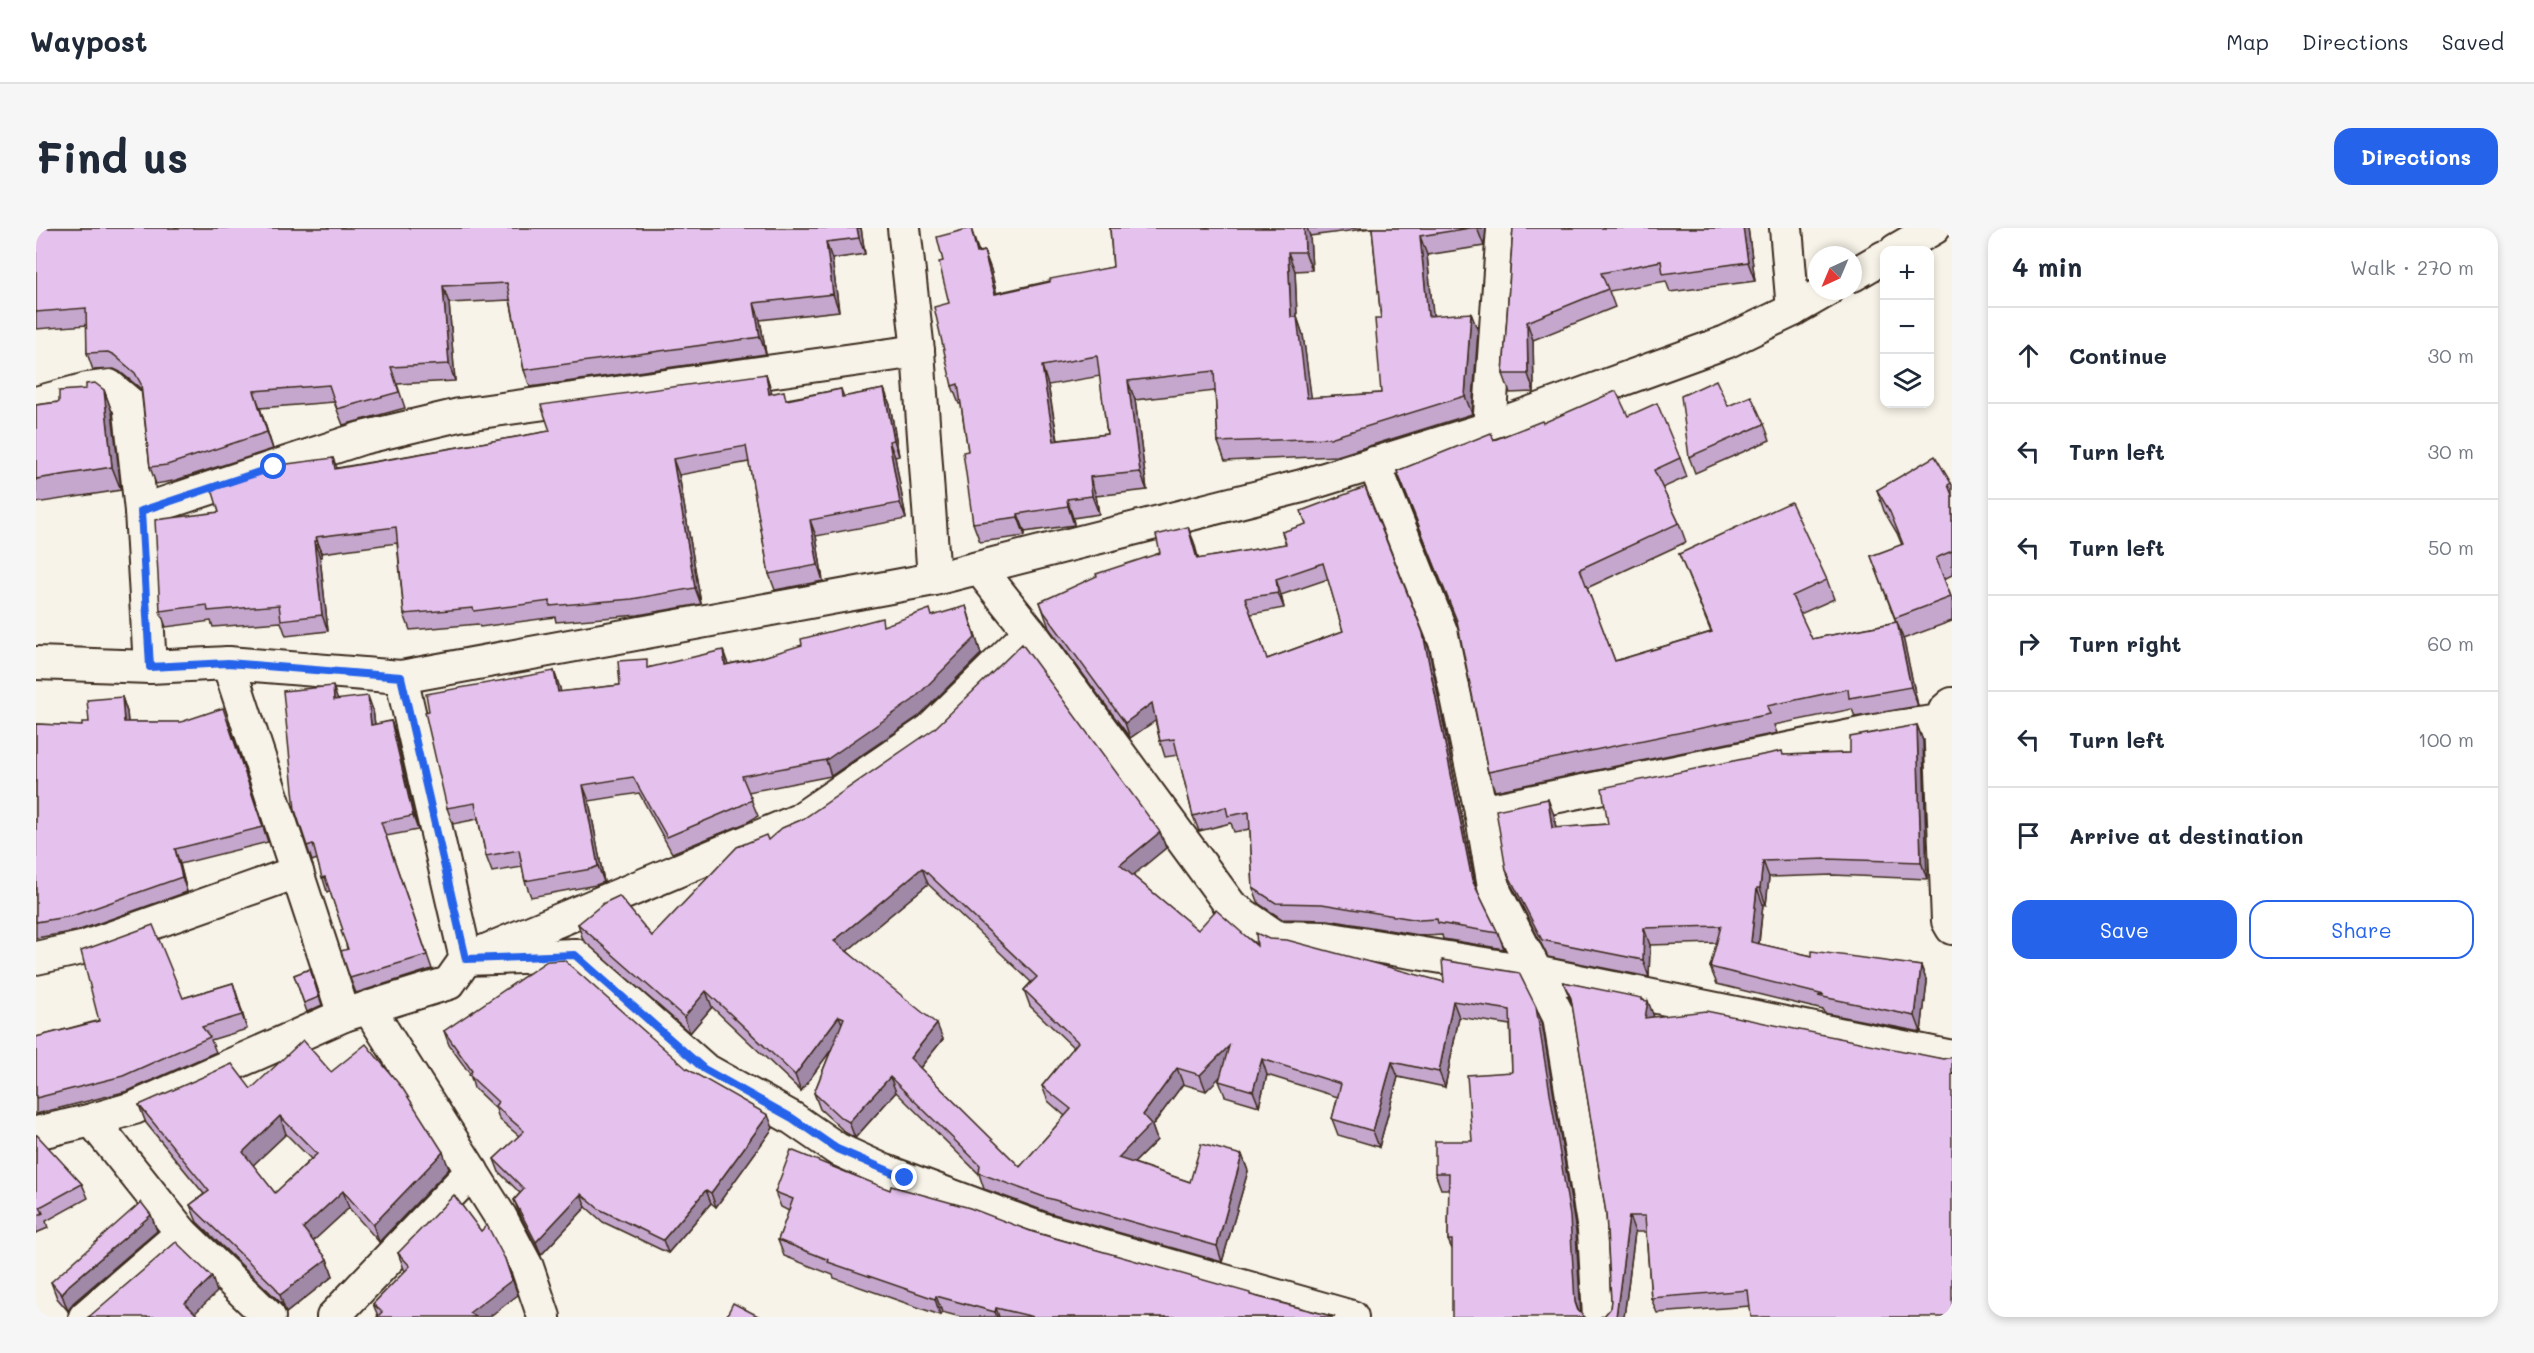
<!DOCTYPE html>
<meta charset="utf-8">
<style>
:root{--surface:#fff;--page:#f6f6f7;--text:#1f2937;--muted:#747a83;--line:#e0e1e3;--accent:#2563eb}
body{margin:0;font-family:Mali,sans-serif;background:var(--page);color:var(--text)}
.controls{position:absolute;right:18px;top:18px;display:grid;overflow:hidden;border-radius:12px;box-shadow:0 3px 9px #0003}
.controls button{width:54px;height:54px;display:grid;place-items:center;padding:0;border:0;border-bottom:2px solid var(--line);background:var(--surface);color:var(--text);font:30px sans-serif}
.compass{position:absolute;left:1772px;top:18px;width:54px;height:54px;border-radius:50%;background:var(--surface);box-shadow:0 3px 9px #0003;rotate:224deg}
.stop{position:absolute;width:18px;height:18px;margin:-14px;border:4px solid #2563eb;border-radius:50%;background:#fff}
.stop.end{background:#2563eb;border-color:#fff;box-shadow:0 2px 6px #0008}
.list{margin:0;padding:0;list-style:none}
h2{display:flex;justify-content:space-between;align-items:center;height:78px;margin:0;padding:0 24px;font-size:26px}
h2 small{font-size:20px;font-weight:400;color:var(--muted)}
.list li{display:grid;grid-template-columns:39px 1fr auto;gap:18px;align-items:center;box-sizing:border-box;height:96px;padding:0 24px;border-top:2px solid var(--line)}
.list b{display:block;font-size:22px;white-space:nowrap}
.list em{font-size:20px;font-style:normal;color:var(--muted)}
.actions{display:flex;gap:12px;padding:18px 24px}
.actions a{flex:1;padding:14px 0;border:2px solid var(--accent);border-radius:18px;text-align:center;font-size:21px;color:var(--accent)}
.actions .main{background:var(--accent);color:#fff}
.icon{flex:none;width:33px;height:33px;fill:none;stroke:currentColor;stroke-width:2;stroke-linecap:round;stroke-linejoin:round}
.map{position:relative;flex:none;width:1916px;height:1089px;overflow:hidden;border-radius:18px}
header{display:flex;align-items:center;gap:36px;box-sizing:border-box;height:84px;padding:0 30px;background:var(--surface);border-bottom:2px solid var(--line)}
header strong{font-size:28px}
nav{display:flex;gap:33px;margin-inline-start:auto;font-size:21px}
.intro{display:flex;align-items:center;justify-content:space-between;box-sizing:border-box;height:144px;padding:0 36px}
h1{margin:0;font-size:42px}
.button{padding:15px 27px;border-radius:18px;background:var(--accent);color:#fff;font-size:21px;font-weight:700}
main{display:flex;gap:36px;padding:0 36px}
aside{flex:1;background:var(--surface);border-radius:18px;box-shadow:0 3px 9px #0003}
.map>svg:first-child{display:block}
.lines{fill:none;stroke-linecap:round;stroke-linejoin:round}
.street-casing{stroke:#3b2a1e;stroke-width:36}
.street{stroke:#f7f3e8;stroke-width:32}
.wall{fill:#c5a7cd;stroke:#3b2a1e;stroke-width:1.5;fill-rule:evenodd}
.shaded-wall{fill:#a088a7;stroke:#3b2a1e;stroke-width:1.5}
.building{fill:#e5c2ee;stroke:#3b2a1e;stroke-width:1.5;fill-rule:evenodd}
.route{stroke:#2563eb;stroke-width:8}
</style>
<header>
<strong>Waypost</strong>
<nav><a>Map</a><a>Directions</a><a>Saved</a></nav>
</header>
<div class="intro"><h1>Find us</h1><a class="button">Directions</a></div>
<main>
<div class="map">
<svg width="1916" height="1089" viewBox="0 0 1916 1089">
<rect width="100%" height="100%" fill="#f7f3e8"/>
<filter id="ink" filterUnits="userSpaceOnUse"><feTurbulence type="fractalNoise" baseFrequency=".0167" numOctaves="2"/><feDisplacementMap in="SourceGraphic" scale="12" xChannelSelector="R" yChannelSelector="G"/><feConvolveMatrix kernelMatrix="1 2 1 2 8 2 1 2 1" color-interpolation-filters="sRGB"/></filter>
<g filter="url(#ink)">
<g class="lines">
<g class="street-casing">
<g id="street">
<polyline points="868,0 882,123 898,351"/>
<polyline points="1750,0 1757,82"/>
<polyline points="1860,22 1898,0"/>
<polyline points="1817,47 1848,29"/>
<polyline points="0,175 51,161 73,158 93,175 105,283 114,439"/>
<polyline points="1453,200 1467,0"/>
<polyline points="1338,235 1410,416 1445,584 1459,664 1523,789 1558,1002 1563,1089"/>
<polyline points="105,283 326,210 423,187 882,123"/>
<polyline points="943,340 994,404 1195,678 1240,709 1289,710 1498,744 1916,829"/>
<polyline points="0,435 114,439 192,435 365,449 898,351 1266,258 1453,200 1690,114 1757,82 1790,63"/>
<polyline points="192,435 308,787"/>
<polyline points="365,449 430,731 539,727 668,841 756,890 801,921 849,943 1008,1002 1316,1089"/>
<polyline points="1904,493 1912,693 1916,700"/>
<polyline points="1445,584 1859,499 1904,493 1909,482 1916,476"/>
<polyline points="0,730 46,720 261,644"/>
<polyline points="332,779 464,988 491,1039 508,1089"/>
<polyline points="56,892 146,1005 233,1089"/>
<polyline points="0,905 56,892 98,880 308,787 413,755 430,731 763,592 894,502 994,404"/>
<polyline points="49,1089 146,1005"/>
<polyline points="297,1089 436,943"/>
</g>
</g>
<use href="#street" class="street"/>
</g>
<g class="wall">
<polygon points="0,0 825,0 829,26 796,31 803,83 724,92 730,126 494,159 488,142 474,72 413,75 419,153 361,156 369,180 307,197 298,174 224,180 237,221 137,253 120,256 114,239 105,161 84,144 78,141 57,142 51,125 51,97 0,101"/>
<path d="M1074,0H1450L1448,18L1391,27L1397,87L1442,103L1436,186L1301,228L1189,233L1182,214L1179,163L1099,172L1111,262L1060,268L1063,286L1037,290L1038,297L989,304V308L944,314L937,295L932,223L925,176H923L916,158L913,75L907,33L941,19L943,24L948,23L955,42L960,65L1077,39ZM1336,0L1345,91V165L1275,170L1267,107L1261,89L1259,43L1276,42L1274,8ZM1064,148L1071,206L1022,212L1012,157Z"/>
<polygon points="1477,0 1712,0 1719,53 1634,64 1630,53 1573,63 1579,79 1497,112 1498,164 1474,165 1467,146"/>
<polygon points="730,146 736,165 751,171 805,161 808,169 848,161 854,177 863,228 859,229 870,291 780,308 787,353 739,362 733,346 713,234 643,247 665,376 602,387 520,394 519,389 444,399 442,396 374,402 368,386 361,315 286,325 286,329 284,329 292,403 250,408 245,394 177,399 175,393 130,399 124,383 183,284 297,230 301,240 514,203"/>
<polygon points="50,161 68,162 76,184 85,262 0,275 0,177 23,174"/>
<polygon points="1692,178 1728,196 1734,212 1659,245 1653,229"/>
<polygon points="1592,188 1644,230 1651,249 1626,260 1643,295 1650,314 1551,360 1579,433 1675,404 1643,326 1791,352 1798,371 1764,386 1776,411 1860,394 1835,328 1866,317 1861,305 1848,283 1841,262 1915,255 1916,257 1916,347 1908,351 1916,371 1916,393 1867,411 1882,478 1819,489 1816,481 1738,497 1741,505 1459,563 1452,544 1421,397 1361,243 1507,195"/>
<path d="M1152,299L1162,331L1250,316L1246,304L1387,405L1393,421L1440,660L1462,705L1468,721L1407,711L1406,707L1389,708L1292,692L1246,691L1223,676L1217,660L1214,601L1198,604L1195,595L1163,603L1157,588L1142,527L1129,529L1124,513L1119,492L1094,510L1013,400L1004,374L1124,325ZM1292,351L1307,403L1231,431L1215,386L1248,380L1245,367Z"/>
<polygon points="896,388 935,394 945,426 883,488 795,548 712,564 722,588 710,595 636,625 603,565 553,573 568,654 560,657 495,669 489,653 486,639 456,644 450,628 442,591 417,596 411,580 518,443 525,464 584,457 614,439 692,436 727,429 848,398"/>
<polygon points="86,469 91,484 92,494 193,495 232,614 144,636 151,664 41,703 0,710 0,496 46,498 53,494"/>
<polygon points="302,472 337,482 339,497 355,493 360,507 382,602 350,608 396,741 320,765 314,750 311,721 307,702 294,663 291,664 281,631 276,633 271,618"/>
<polygon points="1881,497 1887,513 1891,651 1797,647 1733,649 1730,677 1727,676 1723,716 1776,728 1885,738 1891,754 1885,804 1788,785 1787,782 1681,756 1674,739 1681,715 1614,717 1613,749 1512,729 1476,658 1470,642 1518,587 1520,600 1572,596 1747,527 1814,525"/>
<path d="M1124,604L1130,620L1096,647L1162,702L1221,718L1233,711L1408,754L1506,795L1540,1004L1545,1085L1416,1021L1412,1012L1413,961H1405L1399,945L1436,913L1476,844L1474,797L1423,789L1409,859L1362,849L1343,919L1302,907L1296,891L1302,869L1231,847L1223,878L1189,868L1183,853L1184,848L1170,863L1147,856L1116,898L1121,912L1098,935L1154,954L1206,927L1212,943L1186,1034L1014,985L948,961L943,946L860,864L819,910L810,905L784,881L778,865L795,822L765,863L676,779L654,805L547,712L542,696L616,708L732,612ZM892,656L995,754L988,762L994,778L1038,820L1006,858L1012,873L1029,888L984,939L884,840L907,811L811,723Z"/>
<polygon points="274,741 286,777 271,784 258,747"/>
<polygon points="1527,754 1607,772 1618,789 1907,831 1714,1078 1621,1085 1615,1070 1610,1004 1599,1004 1588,1089 1568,1088 1574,1081 1575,1072 1570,985 1536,775"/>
<polygon points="197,755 211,801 175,812 180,824 92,863 0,886 0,809 147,770"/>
<polygon points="408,803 651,841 737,900 680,979 675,975 632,1025 567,994 550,979 505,1027 483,985 478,972 484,965 463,944 458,931 483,908 463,891 460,881 438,860 434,846 413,817"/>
<path d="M295,844L413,941L343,1014L313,980L277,1013L291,1031L297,1048L250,1085L246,1076L161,994L154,977L168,966L110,895L103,877L215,861ZM250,906L275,931L239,965L217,937Z"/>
<polygon points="0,907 46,956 52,970 10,993 12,1000 0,1005"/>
<polygon points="854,962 1215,1067 1299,1089 925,1089 906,1084 904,1087 798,1050 797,1047 748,1028 742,1012 753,983 745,979 739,964"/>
<polygon points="115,987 121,1003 37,1075 32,1083 21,1070 15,1054"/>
<polygon points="362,1025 482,1067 342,1088 337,1076 369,1043 368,1041"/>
</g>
<g class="shaded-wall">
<polygon points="821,0 825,0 829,26 823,10"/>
<polygon points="935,0 941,19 948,43 941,25"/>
<polygon points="1268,0 1271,0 1274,8 1276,42 1269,24"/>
<polygon points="1441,0 1450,0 1448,18"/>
<polygon points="1707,0 1712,0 1719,53 1712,34"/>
<polygon points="1384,8 1391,27 1399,106 1392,88"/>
<polygon points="790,14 796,31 803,83 797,66"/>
<polygon points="948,23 955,42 965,84 959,66"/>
<polygon points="1252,24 1259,43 1261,89 1267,107 1278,189 1271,170 1255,89"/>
<polygon points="407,58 413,75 419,153 413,136"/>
<polygon points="718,75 724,92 730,126 724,109"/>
<polygon points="1435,85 1442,103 1436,186 1429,168"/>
<polygon points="1491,94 1497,112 1498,164 1492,146"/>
<polygon points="1006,138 1012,157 1025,232 1018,213"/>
<polygon points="730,146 735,162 739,182 733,166"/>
<polygon points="1092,153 1099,172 1111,262 1104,244"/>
<polygon points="848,161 854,177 863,228 858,212"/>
<polygon points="68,162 76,184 85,262 76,239"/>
<polygon points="218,163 224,180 237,221 231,204"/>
<polygon points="853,213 859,229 870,291 864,275"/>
<polygon points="637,231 643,247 665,376 659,360"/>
<polygon points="1054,249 1060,268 1063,286 1056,268"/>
<polygon points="1031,271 1037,290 1038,297 1032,278"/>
<polygon points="982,286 989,304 989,308 982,289"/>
<polygon points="774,292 780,308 787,353 782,337"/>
<polygon points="1152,299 1158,314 1167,347 1161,331"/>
<polygon points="280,309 286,325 286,329 281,313"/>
<polygon points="278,313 284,329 292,403 286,387"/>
<polygon points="1240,351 1245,367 1248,380 1242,365"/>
<polygon points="930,378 945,426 883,488 795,548 790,532"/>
<polygon points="1861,394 1868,413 1882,478 1875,459"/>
<polygon points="1387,405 1393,421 1441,667 1436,652"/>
<polygon points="687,422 693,439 689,437"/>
<polygon points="518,443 524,460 528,481 522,464"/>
<polygon points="297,458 302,473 298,472"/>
<polygon points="332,468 337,482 341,511 335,497"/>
<polygon points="86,469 91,484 93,508 88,494"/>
<polygon points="1116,475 1122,491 1094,510 1089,495"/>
<polygon points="355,493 360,507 382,602 377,588"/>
<polygon points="1881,497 1887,513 1891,651 1885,634"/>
<polygon points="547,557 553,573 568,654 562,638"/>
<polygon points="1512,571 1518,587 1522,617 1516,600"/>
<polygon points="1124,604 1130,620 1090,653 1084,637"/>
<polygon points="139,621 144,636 151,664 146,649"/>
<polygon points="1727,633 1733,649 1730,677 1724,660"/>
<polygon points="886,640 892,656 804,729 798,713"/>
<polygon points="1721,660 1727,676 1721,730 1715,714"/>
<polygon points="1608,700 1614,717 1613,749 1607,732"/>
<polygon points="1885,738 1891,754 1885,804 1879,788"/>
<polygon points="197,755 202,770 211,801 206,787"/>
<polygon points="670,763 676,779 654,805 648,789"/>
<polygon points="1606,770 1610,782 1612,773 1618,789 1609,790"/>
<polygon points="1417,773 1423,789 1409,859 1403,844"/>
<polygon points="1500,779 1506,795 1540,1004 1545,1089 1539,1074"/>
<polygon points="803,788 809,803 765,863 759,847"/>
<polygon points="901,796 907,811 879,846 874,830"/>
<polygon points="1193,818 1199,834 1170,863 1164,847"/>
<polygon points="1226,831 1231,847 1223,878 1217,863"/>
<polygon points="1356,834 1362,849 1343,919 1337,903"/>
<polygon points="1141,840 1147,856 1116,898 1121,912 1088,945 1082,930 1107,887"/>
<polygon points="854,849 860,864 819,910 813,894"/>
<polygon points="732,887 737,900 680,979 675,965"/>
<polygon points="244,888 250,906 213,941 207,924"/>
<polygon points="407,924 413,941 343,1014 337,997"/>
<polygon points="1206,927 1212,943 1186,1034 1181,1018"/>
<polygon points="670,962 675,975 632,1025 627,1012"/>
<polygon points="307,963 313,980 273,1017 267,1000"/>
<polygon points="545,966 550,979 505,1027 500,1014"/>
<polygon points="115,987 121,1003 37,1075 32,1083 26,1067 31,1059"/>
<polygon points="1593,988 1599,1004 1588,1089 1580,1089"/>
<polygon points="291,1031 297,1048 250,1085 244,1067"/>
<polygon points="469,1031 482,1067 453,1089 435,1089 433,1085"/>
<polygon points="176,1049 181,1064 155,1089 149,1075"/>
<polygon points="900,1068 906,1084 904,1087 899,1071"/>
<polygon points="960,1080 963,1089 961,1089 959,1084"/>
</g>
<g class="building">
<polygon points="0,0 821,0 823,10 790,14 797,66 718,75 724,109 488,142 471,55 407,58 413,136 355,139 363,164 301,181 293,157 218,163 231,204 131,237 114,239 105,156 99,145 78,127 72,124 51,125 50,80 0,84"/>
<path d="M935,0L941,25L948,23L959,66L1014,54V51L1077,39L1074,0H1268L1269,24H1252L1255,89H1261L1271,170L1345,165L1339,91H1345L1336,0H1434L1384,8L1392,88L1435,85L1429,168L1294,210L1182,214L1178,143L1092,153L1104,244L1054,249L1056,268L1031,271L1032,278L982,286V289L937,295L927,224L932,223L922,156L916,158L898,79L913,75L903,34L907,33L901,9ZM1061,128L1071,206L1018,213L1006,138Z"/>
<polygon points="1477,0 1707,0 1712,34 1627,46 1625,33 1565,45 1572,61 1491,94 1492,146 1467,146"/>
<polygon points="730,146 733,166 748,163 750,172 805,161 806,169 848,161 858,212 853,213 864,275 774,292 782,337 733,346 710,218 637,231 659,360 596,371 514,378 514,373 438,383 437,380 368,386 360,299 280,309 281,313 278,313 286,387 245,392 243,377 172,383 171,377 124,383 119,292 183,284 176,261 251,236 297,230 299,241 514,203 505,177"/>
<polygon points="1680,152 1692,178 1715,168 1728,196 1653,229 1645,168"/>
<polygon points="59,155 68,162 76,239 0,251 0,177 23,174 23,163 50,161 50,156"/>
<polygon points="1580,163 1592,188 1621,175 1644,230 1618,242 1643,295 1544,341 1579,433 1676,404 1643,326 1755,274 1791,352 1756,368 1776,411 1861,394 1875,459 1813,470 1812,461 1731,478 1734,486 1452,544 1421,393 1361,243 1455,205 1458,212 1506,193 1507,195"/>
<polygon points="1899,228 1915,255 1912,257 1916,267 1916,323 1900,330 1915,369 1859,390 1835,328 1867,316 1854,284 1841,262"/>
<path d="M1329,259L1387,405L1436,652L1462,705L1402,695L1401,691L1383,692L1286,676L1240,675L1217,660L1213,584L1192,588L1190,579L1157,588L1138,511L1124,513L1116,475L1089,495L1008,384L1004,374L1061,348L1060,346L1124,325L1120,307L1152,299L1161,331L1250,316L1246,304L1270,296L1265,283ZM1287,335L1307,403L1231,431L1209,370L1242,365L1240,351Z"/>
<polygon points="930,378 939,410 877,472 790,532 706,548 716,572 704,578 631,609 597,549 547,557 562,638 555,641 489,653 483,622 450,628 439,575 411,580 389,484 393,483 390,466 518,443 522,464 584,457 582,433 611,431 611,440 687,422 689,437 727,429 766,417 765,411 846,390 847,398 894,381 896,388"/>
<path d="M986,416L1124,604L1084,637L1162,702L1180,682L1221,718L1220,705L1233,711L1251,712L1408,754L1406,732L1483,745L1500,779L1534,988L1539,1074L1542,1083L1549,1089H1416V1012H1412L1413,945H1399V913H1436L1431,847L1476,844L1474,782L1417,773L1403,844L1356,834L1337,903L1296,891L1305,856L1226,831L1217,863L1183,853L1193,818L1164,847L1141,840L1107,887L1115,896L1082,930L1154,954L1165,916L1206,927L1181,1018L1008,969L943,945L944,937L854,849L813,894L804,889L778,865L808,790L803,788L759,847L670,763L648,789L542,696L568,675L583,668L616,708L701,619L730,607L732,612L746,600L767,591L898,501ZM886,640L1001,749L988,762L1042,814L1006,858L1035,881L984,939L874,830L901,796L798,713Z"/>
<polygon points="297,458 298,472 332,468 335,497 355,493 377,588 345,594 391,727 314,750 305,723 312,721 305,703 307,702 289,649 286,650 277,616 271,618 259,582 247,463"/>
<polygon points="86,469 88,494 145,494 187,480 227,599 139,621 146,649 36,688 0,694 0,496 46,498 46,494 53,494 51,472"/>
<polygon points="1881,497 1885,634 1791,631 1727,633 1724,660 1721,660 1715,714 1776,728 1776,723 1885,738 1879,788 1782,768 1788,767 1674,739 1685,698 1608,700 1607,732 1506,712 1470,642 1460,582 1512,571 1516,600 1572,596 1566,560 1746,523 1747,527 1814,525 1814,509"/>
<polygon points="117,697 147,770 197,755 206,787 166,799 174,809 87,848 0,870 0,809 63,793 45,723"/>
<polygon points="528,732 651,841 732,887 675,965 670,962 627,1012 563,981 545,966 500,1014 478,972 488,961 458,931 488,903 459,878 462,874 433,847 436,843 408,803 511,733"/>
<polygon points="274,741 283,769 268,775 258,747"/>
<polygon points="1527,754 1606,770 1606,772 1612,773 1609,790 1670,783 1907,831 1916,829 1916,1089 1715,1089 1712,1062 1615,1070 1609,988 1593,988 1580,1089 1564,1089 1568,1088 1574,1081 1575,1072 1570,985 1535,770"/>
<path d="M267,812L295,844L330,816L367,861L407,924L337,997L307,963L267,1000L291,1031L244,1067L239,1059L154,977L173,963L103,877L196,836L215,861ZM244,888L281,926L239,965L207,924Z"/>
<polygon points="0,907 1,907 46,956 4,979 7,985 0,988"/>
<polygon points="755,922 854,962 855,958 934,980 997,1004 1214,1065 1214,1067 1299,1089 998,1089 960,1080 959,1084 900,1068 899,1071 792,1034 793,1032 742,1012 757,971 739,964"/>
<polygon points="418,967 445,1003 451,997 469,1031 476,1052 433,1085 441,1089 341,1089 346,1084 337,1076 374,1038 362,1025"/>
<polygon points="105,974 115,987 31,1059 26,1067 15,1054"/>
<polygon points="140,1014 176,1049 149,1075 163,1089 52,1089 55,1087"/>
<polygon points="697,1075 724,1089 690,1089"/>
</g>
</g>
<g class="lines" filter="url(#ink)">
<polyline class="route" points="238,239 105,283 114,439 192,435 365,449 430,731 539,727 668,841 756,890 801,921 869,950"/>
</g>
</svg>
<div class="controls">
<button>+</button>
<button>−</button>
<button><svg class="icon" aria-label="layers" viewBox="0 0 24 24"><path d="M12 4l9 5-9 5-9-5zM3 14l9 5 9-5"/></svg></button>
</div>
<svg class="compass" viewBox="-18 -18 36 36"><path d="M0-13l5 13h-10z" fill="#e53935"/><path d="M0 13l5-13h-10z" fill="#747a83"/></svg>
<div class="stop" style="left:238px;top:239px"></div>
<div class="stop end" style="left:869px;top:950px"></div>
</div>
<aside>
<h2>4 min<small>Walk · 270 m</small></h2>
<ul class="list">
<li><svg class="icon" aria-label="ahead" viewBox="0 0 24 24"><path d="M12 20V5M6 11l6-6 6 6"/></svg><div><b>Continue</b></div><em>30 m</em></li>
<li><svg class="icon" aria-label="left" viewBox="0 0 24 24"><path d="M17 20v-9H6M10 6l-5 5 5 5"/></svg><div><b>Turn left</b></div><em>30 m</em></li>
<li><svg class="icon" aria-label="left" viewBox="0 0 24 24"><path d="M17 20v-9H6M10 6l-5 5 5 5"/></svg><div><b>Turn left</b></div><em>50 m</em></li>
<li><svg class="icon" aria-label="right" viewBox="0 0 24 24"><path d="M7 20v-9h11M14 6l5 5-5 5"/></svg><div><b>Turn right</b></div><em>60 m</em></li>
<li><svg class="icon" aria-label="left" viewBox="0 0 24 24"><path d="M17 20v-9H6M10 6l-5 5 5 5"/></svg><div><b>Turn left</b></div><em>100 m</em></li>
<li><svg class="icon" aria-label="arrive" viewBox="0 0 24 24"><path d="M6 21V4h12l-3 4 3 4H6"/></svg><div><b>Arrive at destination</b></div></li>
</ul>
<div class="actions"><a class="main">Save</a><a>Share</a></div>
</aside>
</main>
